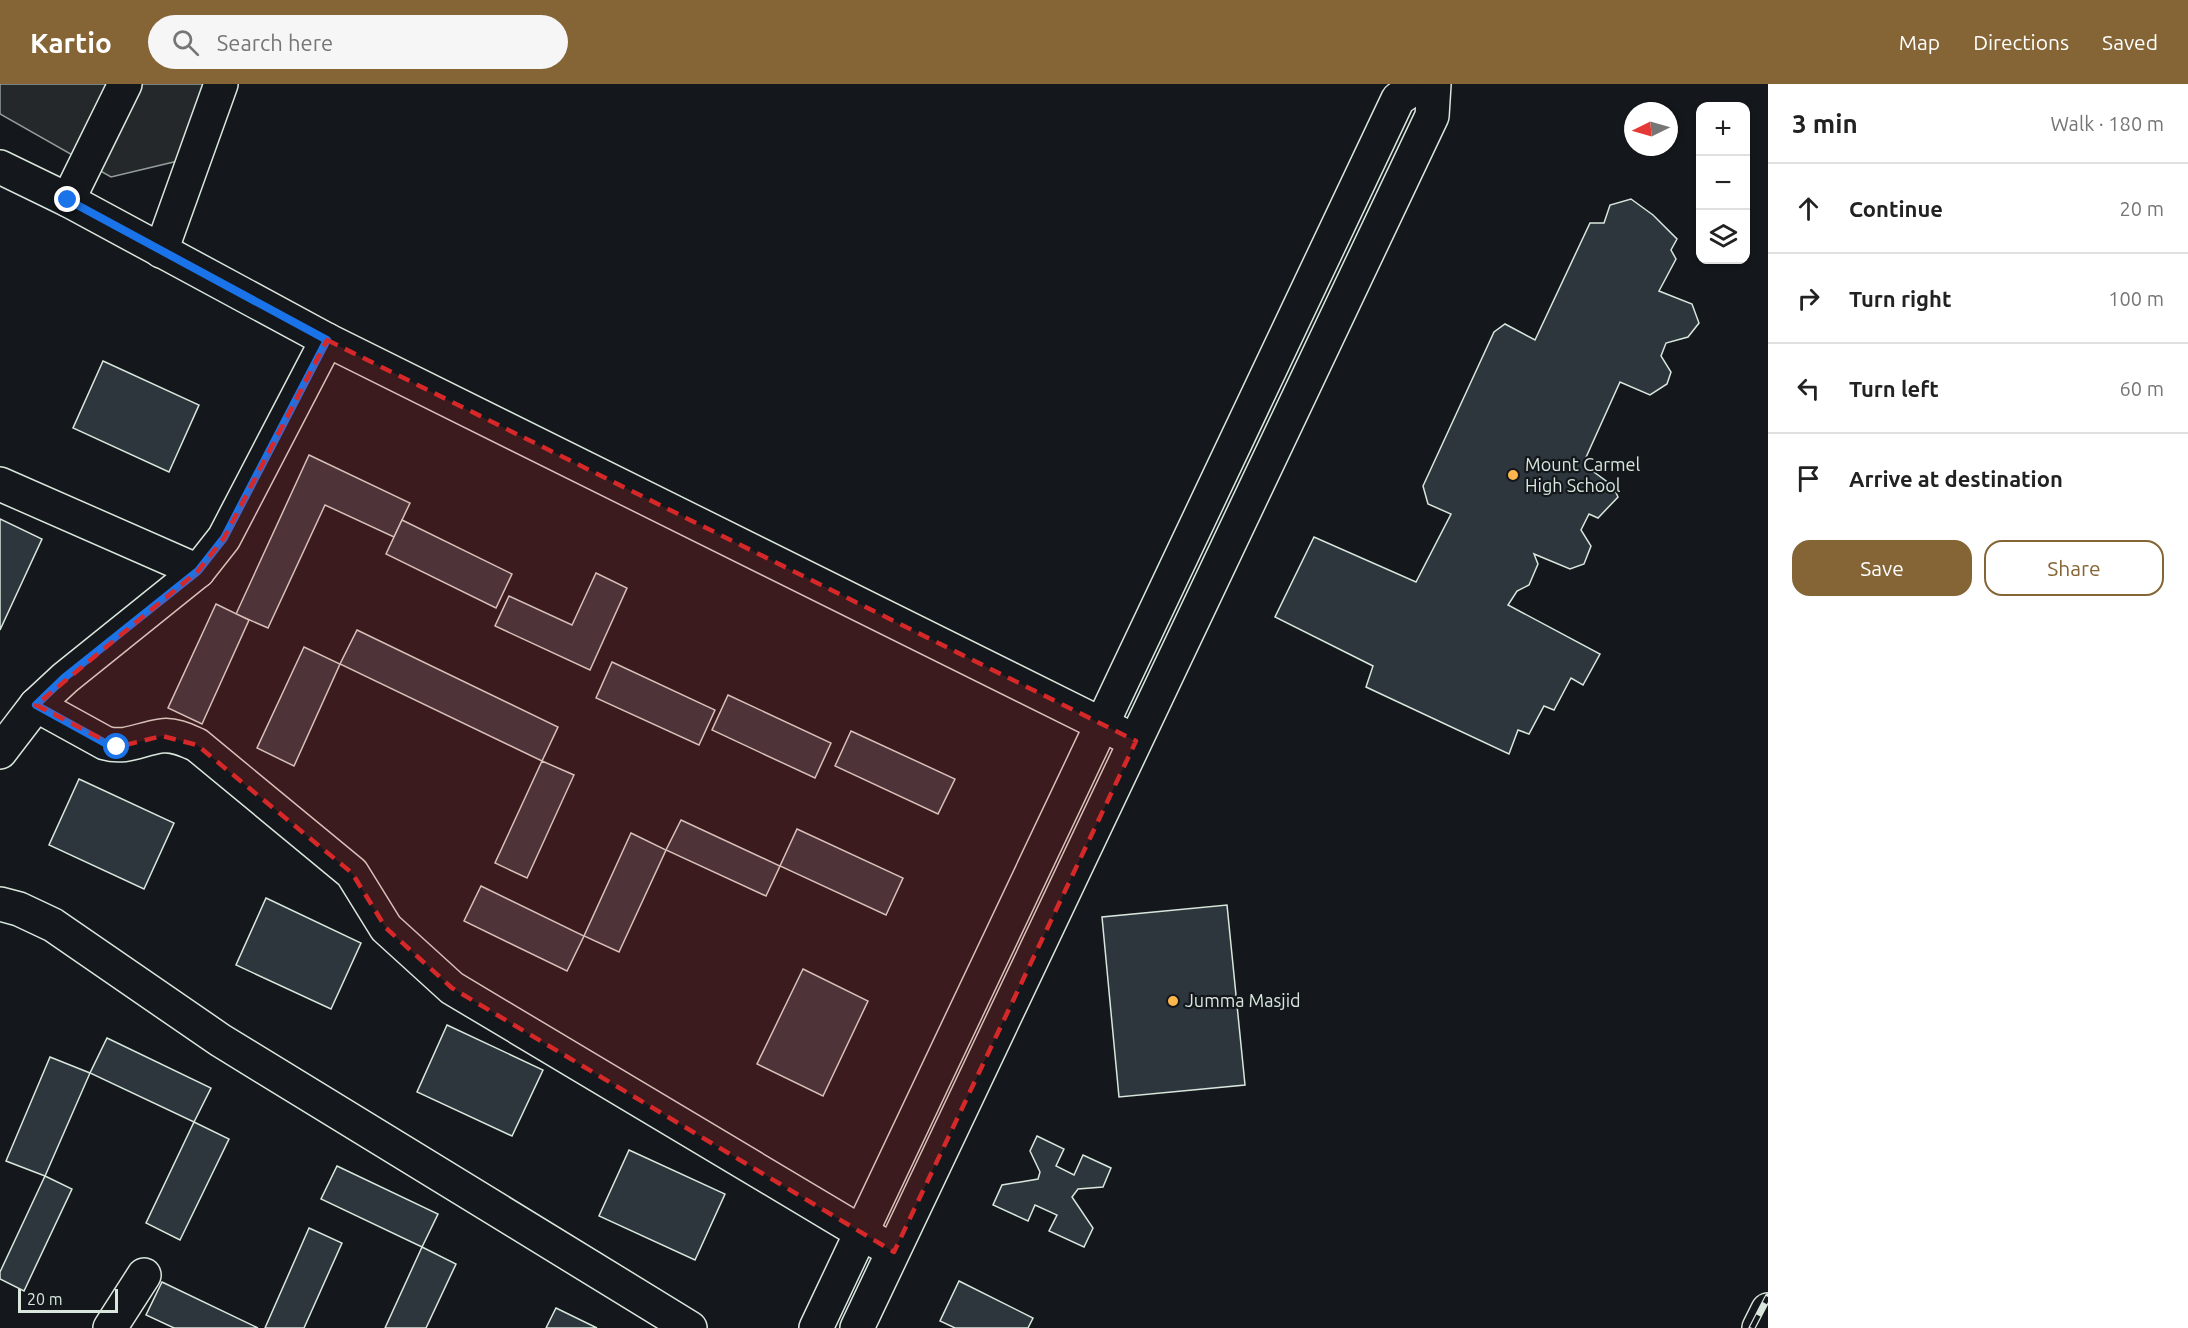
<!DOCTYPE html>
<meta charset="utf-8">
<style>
:root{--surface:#fff;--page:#f6f6f6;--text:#222;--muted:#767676;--line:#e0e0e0;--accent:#856535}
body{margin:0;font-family:Ubuntu,sans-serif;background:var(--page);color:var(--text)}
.controls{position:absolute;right:18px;top:18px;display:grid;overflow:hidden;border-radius:12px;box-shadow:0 2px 4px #0004}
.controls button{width:54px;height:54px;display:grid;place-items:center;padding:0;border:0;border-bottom:2px solid var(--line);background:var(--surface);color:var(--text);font:30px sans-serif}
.compass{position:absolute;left:1624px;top:18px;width:54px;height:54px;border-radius:50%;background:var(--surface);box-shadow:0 2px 4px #0004;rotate:265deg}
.scale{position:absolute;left:18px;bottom:15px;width:100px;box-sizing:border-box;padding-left:6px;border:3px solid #d8e6dc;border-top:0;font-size:16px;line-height:21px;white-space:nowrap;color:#d8e6dc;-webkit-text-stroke:4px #14181c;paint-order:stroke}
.stop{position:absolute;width:18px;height:18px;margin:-14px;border:4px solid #1a73e8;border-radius:50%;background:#fff}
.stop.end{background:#1a73e8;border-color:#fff;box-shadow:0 2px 6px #0008}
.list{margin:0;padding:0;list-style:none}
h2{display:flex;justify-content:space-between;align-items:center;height:78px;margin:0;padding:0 24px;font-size:26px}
h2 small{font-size:20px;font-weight:400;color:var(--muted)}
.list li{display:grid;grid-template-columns:39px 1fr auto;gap:18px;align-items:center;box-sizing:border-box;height:90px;padding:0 24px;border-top:2px solid var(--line)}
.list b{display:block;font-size:22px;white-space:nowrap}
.list em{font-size:20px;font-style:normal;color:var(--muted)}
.actions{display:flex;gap:12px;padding:18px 24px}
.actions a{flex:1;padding:14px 0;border:2px solid var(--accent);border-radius:18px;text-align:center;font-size:21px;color:var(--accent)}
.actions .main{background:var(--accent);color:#fff}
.icon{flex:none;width:33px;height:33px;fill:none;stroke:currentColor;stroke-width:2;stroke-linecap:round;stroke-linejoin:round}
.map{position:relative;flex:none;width:1768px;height:1244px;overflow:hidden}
header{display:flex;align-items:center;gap:36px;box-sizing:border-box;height:84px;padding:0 30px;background:var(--accent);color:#fff}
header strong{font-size:28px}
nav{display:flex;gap:33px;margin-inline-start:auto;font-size:21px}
.search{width:420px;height:54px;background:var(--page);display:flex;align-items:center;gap:15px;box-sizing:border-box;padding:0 21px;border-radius:33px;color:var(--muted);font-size:22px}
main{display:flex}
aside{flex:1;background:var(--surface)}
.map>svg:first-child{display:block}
.parking{fill:#24282b;stroke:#939e99;stroke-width:1.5}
.building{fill:#2c363c;stroke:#d8e6dc;stroke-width:1.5}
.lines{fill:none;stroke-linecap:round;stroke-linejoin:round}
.minor-casing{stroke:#d8e6dc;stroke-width:36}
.minor{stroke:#14181c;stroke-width:33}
.rail-casing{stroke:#d8e6dc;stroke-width:7}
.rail{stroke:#14181c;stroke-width:4.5;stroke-dasharray:14;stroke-linecap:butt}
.route{stroke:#1a73e8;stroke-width:8}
.marked{fill:#d62828;fill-opacity:0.2;stroke:#d62828;stroke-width:4.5;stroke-dasharray:12 8;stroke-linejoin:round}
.poi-dot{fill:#ffb74d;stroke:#14181c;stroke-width:2}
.labels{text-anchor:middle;stroke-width:4.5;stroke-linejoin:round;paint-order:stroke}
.poi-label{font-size:18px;fill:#d8e6dc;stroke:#14181c;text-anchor:start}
</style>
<header>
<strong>Kartio</strong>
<div class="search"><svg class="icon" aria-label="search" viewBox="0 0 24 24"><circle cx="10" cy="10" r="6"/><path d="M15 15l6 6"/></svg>Search here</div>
<nav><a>Map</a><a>Directions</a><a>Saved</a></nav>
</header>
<main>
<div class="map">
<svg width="1768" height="1244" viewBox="0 0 1768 1244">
<rect width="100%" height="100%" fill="#14181c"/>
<polygon class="parking" points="0,0 212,0 186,75 111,93 0,30"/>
<g class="building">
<polygon points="1631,115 1653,131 1677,155 1671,166 1676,175 1659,207 1692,220 1699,239 1688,253 1666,259 1661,272 1671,288 1667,300 1650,311 1620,298 1583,380 1613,402 1618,413 1598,434 1589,430 1581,446 1591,462 1584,480 1570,485 1534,470 1538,480 1529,501 1517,507 1508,521 1600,570 1583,601 1571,594 1554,626 1544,622 1529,650 1518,646 1509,670 1366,603 1373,582 1275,533 1314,453 1416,498 1451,430 1428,420 1423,402 1494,248 1505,240 1535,256 1590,139 1604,139 1610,121"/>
<polygon points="103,277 199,321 169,388 73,344"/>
<polygon points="309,371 410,419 394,453 325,421 268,544 236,530"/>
<polygon points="0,435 42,455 0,546"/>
<polygon points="402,436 512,490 496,524 386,470"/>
<polygon points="596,489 627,504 590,586 495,542 509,512 572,541"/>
<polygon points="216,520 249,536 202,640 168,624"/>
<polygon points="357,546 558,643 542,677 340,580"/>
<polygon points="304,563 340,580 294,682 257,664"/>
<polygon points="612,578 715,626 699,661 596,614"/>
<polygon points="728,611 831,659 815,694 712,646"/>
<polygon points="851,647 955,695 938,730 835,682"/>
<polygon points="542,677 574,691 527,794 495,779"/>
<polygon points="79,695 174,739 144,805 49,761"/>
<polygon points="681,736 780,782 766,812 666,766"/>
<polygon points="797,745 903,794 886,831 780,782"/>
<polygon points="631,749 666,766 619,868 584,852"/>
<polygon points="481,802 584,852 567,887 464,837"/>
<polygon points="266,814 361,859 331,925 236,881"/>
<polygon points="1227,821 1245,1001 1119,1013 1102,833"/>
<polygon points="803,885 868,917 823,1012 757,980"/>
<polygon points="447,941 543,986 512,1052 417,1008"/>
<polygon points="107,954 211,1004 194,1038 90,989"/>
<polygon points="50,973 90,989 45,1092 6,1077"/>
<polygon points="194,1038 229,1055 180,1156 146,1139"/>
<polygon points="1037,1052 1064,1065 1056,1082 1074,1091 1083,1071 1111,1084 1103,1103 1078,1105 1072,1113 1093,1144 1084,1163 1049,1147 1057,1131 1035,1121 1028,1137 993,1121 1002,1101 1038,1095 1040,1088 1030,1067"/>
<polygon points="629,1066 725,1110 695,1176 599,1132"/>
<polygon points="337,1082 438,1130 422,1163 321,1115"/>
<polygon points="45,1092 72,1105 24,1207 0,1195 0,1188"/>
<polygon points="309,1144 342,1159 304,1244 265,1244"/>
<polygon points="422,1163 456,1180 426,1244 385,1244"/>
<polygon points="959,1197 1033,1234 1028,1244 955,1244 940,1237"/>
<polygon points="162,1198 258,1244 174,1244 146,1231"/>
<polygon points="556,1224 597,1244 546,1244"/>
</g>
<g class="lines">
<g class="minor-casing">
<g id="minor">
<polyline points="0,83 68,116 327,256 1123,651"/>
<polyline points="68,116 125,0"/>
<polyline points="161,167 221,0"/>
<polyline points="0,400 198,487"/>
<path d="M36,621L105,659C126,665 140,655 161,652C174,650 186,656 197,661L352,789L386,844L452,904L879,1159"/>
<polyline points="0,668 36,621 65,594 198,487 224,454 327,256"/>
<polyline points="0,820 19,825 53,841 220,956 690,1244"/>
<polyline points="110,1244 144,1191"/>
<polyline points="816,1244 1398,15 1420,0"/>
<polyline points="857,1244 1432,32 1434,0"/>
<polyline points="1759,1244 1768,1226"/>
</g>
</g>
<use href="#minor" class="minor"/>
<g class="rail-casing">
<polyline id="rail" points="1752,1244 1768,1213"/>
</g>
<use href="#rail" class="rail"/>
</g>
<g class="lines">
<polyline class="route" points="68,116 327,256 224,454 198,487 64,594 36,621 105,659 117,663"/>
</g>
<path class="marked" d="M327,256L1136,657L894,1168L452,904L386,844L352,789L197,661L162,652L117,663L36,621L198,487L224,454Z"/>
<g class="poi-dot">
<circle cx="1513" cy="391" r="6"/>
<circle cx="1173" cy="917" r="6"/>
</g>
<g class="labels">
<g class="poi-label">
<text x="1525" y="387">Mount Carmel<tspan x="1525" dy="21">High School</tspan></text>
<text x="1185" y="923">Jumma Masjid</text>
</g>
</g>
</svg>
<div class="controls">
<button>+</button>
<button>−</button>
<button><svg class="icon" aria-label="layers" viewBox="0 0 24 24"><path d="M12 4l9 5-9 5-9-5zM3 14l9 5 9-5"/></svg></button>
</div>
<svg class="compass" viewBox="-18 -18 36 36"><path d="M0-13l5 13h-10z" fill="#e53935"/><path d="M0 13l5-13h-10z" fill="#767676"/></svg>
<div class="scale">20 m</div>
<div class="stop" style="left:117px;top:663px"></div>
<div class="stop end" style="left:68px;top:116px"></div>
</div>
<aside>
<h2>3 min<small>Walk · 180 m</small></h2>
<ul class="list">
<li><svg class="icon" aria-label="ahead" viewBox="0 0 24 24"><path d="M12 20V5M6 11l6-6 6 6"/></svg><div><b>Continue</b></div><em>20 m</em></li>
<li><svg class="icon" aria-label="right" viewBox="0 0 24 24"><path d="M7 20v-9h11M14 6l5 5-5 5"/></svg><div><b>Turn right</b></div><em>100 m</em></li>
<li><svg class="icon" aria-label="left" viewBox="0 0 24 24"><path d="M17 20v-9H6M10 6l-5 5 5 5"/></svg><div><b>Turn left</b></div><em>60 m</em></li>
<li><svg class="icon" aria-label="arrive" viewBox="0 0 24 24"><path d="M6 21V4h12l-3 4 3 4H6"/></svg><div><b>Arrive at destination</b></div></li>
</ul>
<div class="actions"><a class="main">Save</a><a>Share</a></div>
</aside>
</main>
